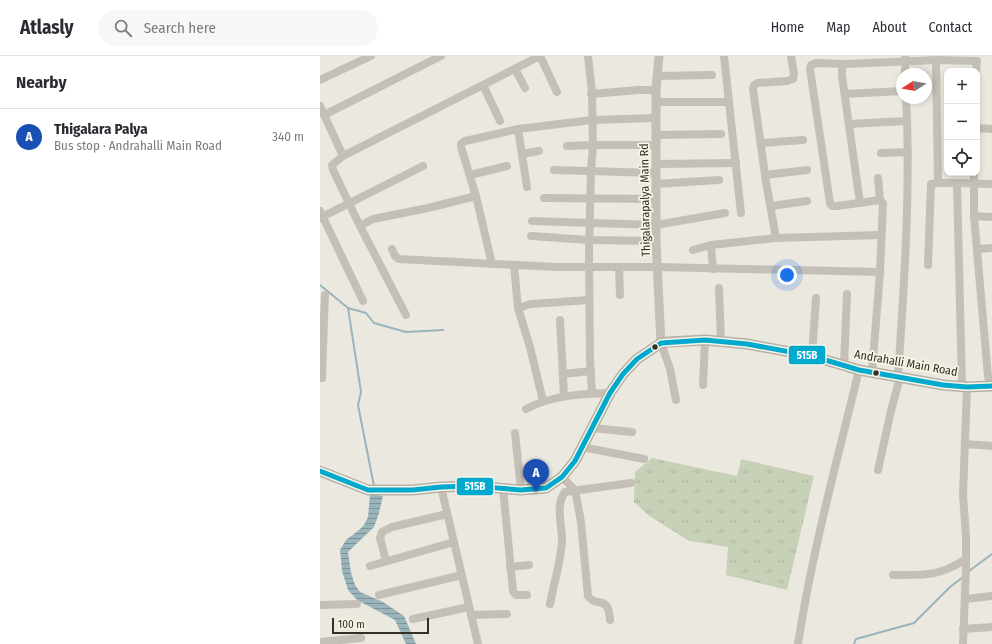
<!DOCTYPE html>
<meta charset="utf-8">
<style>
:root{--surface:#fff;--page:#f7f7f7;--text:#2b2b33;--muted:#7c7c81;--line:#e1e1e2;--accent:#746f67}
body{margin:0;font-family:"Fira Sans Condensed",sans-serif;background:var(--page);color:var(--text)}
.controls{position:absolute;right:12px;top:12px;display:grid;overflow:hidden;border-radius:8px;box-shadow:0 2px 6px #0003}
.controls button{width:36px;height:36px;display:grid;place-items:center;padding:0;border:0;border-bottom:1px solid var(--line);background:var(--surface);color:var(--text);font:20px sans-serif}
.compass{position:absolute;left:576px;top:12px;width:36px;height:36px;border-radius:50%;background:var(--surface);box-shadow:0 2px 6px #0003;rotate:259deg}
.scale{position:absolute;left:12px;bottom:10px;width:97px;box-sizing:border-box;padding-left:4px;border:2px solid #342e26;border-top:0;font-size:11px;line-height:14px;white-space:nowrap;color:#342e26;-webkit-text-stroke:3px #f9f5e5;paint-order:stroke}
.you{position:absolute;left:467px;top:219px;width:14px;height:14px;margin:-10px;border:3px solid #fff;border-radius:50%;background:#1a73e8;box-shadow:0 0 0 6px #1a73e833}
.badge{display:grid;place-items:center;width:26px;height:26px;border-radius:50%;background:var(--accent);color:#fff;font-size:13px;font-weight:700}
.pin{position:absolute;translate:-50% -33px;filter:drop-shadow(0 1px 2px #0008)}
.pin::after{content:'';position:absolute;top:21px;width:14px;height:12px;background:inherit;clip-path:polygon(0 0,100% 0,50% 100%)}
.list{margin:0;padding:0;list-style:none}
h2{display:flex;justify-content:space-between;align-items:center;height:52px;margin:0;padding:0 16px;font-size:17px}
h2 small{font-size:13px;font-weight:400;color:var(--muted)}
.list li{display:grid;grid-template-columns:26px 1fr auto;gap:12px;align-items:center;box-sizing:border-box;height:56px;padding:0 16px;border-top:1px solid var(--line)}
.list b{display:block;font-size:15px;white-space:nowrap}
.list p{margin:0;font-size:13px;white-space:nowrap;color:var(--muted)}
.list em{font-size:13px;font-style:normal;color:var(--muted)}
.icon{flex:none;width:22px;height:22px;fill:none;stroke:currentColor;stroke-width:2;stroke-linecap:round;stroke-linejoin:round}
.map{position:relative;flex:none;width:672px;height:588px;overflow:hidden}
header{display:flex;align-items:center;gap:24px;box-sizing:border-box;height:56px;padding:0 20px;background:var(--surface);border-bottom:1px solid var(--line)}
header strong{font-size:19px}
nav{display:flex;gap:22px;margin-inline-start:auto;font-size:14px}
.search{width:280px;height:36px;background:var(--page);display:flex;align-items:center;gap:10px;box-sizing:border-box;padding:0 14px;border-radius:22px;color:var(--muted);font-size:15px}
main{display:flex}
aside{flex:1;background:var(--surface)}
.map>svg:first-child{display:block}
.grass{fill:url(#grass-tufts)}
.water{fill:url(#water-rules)}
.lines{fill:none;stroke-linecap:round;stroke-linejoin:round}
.stream{stroke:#9ab4bc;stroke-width:2}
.minor{stroke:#c4c0b8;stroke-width:8}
.tertiary{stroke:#c4c0b8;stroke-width:9}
.secondary{stroke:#b5b1a9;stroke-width:11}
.bus-1-casing{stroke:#f9f5e5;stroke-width:8}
.bus-1{stroke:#00a9ce;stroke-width:5}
.bus-dot{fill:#342e26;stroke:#f9f5e5;stroke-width:1.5}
.labels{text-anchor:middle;stroke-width:3.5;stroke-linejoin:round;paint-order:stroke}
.street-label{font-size:12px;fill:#342e26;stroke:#f9f5e5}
.line-badge{stroke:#f9f5e5;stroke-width:1.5}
.badge-label{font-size:11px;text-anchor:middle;font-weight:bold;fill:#fff}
</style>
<header>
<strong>Atlasly</strong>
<div class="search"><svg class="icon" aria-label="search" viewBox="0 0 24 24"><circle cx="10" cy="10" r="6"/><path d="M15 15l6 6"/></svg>Search here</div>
<nav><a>Home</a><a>Map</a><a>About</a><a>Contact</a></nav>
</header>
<main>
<aside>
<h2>Nearby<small></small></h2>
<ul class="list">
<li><span class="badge" style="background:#1a4fb4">A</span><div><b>Thigalara Palya</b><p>Bus stop · Andrahalli Main Road</p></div><em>340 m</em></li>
</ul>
</aside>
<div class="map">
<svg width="672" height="588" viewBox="0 0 672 588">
<defs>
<pattern id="grass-tufts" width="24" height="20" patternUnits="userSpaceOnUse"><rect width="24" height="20" fill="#c7d1b8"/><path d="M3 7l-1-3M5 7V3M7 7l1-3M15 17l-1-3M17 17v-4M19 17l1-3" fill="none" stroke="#acb49e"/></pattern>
<pattern id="water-rules" width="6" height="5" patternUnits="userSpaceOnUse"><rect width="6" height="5" fill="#9ab4bc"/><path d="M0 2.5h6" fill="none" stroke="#7e9399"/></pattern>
</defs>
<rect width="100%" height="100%" fill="#ebe8df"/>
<polygon class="grass" points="332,402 417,420 421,403 494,420 467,534 406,519 408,491 369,485 328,459 314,446 315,416"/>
<polygon class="water" points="50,438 63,440 59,457 54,471 28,496 31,517 35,529 40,536 63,546 84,560 96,588 86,588 75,564 37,544 28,534 22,515 20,494 26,484 39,474 44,469 48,461"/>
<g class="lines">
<g class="stream">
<polyline points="0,229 28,252 46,257 54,267 86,276 123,274"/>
<polyline points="28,252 41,336 38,349 54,430"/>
<polyline points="649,515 672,498"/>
<polyline points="534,588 536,583 594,567 630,531 643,521"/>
</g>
<g class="minor">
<polyline points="220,0 237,36"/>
<polyline points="268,0 272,36 273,91 271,114 269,196 270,305 272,337"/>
<polyline points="404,0 421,157"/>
<polyline points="471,0 474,18 473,23 467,25 437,27 434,29 433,33 446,126 456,182 561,179"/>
<polyline points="585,1 585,18"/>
<polyline points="525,8 522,12 522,20 540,147"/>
<polyline points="195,13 205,32"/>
<polyline points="337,20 392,19"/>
<polyline points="0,24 51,0"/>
<polyline points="163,29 180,65"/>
<polyline points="271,38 318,34 336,34"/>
<polyline points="525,38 582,35"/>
<polyline points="336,46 409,46"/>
<polyline points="0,50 23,100 12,109 13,114 40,170 53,163 108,152 156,140 172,208"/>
<polyline points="4,59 121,0"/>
<polyline points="529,68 587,65"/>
<polyline points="657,72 672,73"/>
<polyline points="198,73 207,131"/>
<polyline points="336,79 401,78"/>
<polyline points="441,87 483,84"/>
<polyline points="247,90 272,89 336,89"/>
<polyline points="561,97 588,96"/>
<polyline points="202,98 219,95"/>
<polyline points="23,100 220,0"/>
<polyline points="336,108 416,107"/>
<polyline points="234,114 336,117"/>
<polyline points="654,117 654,160 668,320 670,330"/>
<polyline points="150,119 187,110"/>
<polyline points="445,119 487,114"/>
<polyline points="558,122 560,144"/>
<polyline points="637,127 672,128"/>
<polyline points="336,128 399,124"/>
<polyline points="156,140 141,91 141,88 145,85 198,73 272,64 335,62"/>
<polyline points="224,142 336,143"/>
<polyline points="451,150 487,145"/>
<polyline points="0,155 43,245"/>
<polyline points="654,160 672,161"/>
<polyline points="0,162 103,110"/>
<polyline points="212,165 336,169 405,157"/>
<polyline points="40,170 86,259"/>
<polyline points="211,180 269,184 336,185"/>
<polyline points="72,193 75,200 79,203 235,211 338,211 560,216"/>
<polyline points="657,193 672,192"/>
<polyline points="373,194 391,189"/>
<polyline points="194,209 198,252 210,291 223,345"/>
<polyline points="608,209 611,128 618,127"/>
<polyline points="299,212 300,239"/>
<polyline points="393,213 391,189 456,182"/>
<polyline points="399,232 401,286"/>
<polyline points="198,252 211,248 269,244"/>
<polyline points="0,263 4,263 5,239"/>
<polyline points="240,264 244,340"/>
<polyline points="341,287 350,313 356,344"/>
<polyline points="492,300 496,242"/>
<polyline points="524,309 527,238"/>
<polyline points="552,316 560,216 563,147 560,144 517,150 512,150 510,147 490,13 491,9 496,7 525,8 616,4"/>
<polyline points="243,318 271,315"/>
<path d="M578,321C584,228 591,135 586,42"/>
<polyline points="2,322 4,263"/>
<polyline points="383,329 385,284"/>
<polyline points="642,330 637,127 618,127 616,4 657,5 656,15"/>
<path d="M206,353C232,339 261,338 290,337"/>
<polyline points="272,372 312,376"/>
<polyline points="195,377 201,434"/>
<polyline points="645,388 672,390"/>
<polyline points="262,391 324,403"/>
<polyline points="558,414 571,355 580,321"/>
<path d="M242,421L255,434L261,466L268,540C277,553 288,537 290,564"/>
<polyline points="121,431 158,588"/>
<polyline points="183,432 193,535 196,539 207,539"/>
<polyline points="66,505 60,482 62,476 72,471 127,458"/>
<polyline points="50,510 134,486"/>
<polyline points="190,511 209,509"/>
<path d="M573,519C605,519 618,521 646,503"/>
<polyline points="59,539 142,519"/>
<polyline points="645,543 672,540"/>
<path d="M230,548C234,526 241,506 242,484C242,468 235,449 245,436L311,427"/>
<polyline points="0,549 37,548"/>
<polyline points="151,559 187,558"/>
<polyline points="93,563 149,551"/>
<polyline points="643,573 672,571"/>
<polyline points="0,586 41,582"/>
<path d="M478,588C492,496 517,405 539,314"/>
<polyline points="643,588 646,512 646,480 643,439 647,331"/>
</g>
<polyline class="tertiary" points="339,0 336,34 336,185 341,287"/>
<polyline class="secondary" points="0,415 48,434 93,434 121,431 152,430 201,434 226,432 242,421 255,405 290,337 303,318 317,303 341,287 349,286 385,284 427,288 492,300 539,314 601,325 623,329 647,331 672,330"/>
<g class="bus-1-casing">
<polyline id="bus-1" points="0,415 48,434 93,434 121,431 152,430 201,434 226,432 242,421 255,405 290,337 303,318 317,303 341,287 385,284 427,288 492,300 539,314 623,329 647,331 672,330"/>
</g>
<use href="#bus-1" class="bus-1"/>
</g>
<g class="bus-dot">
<circle cx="335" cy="291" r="3.5"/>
<circle cx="556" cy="317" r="3.5"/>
</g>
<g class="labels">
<g class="street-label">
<text transform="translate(325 144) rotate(-91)" y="4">Thigalarapalya Main Rd</text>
<text transform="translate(586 307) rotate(10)" y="4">Andrahalli Main Road</text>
</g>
</g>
<g class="line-badge">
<rect x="468" y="289" width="38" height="20" rx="4" fill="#00a9ce"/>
<rect x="136" y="421" width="38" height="19" rx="4" fill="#00a9ce"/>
</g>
<g class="badge-label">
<text x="487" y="303">515B</text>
<text x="155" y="434">515B</text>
</g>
</svg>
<div class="controls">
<button>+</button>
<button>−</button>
<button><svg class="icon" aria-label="locate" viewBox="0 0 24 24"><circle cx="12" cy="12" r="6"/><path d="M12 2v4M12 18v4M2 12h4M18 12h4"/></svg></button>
</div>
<svg class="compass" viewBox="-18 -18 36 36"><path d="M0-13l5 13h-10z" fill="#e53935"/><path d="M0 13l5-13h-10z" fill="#7c7c81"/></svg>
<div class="scale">100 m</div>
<div class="you"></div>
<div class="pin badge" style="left:216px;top:436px;background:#1a4fb4">A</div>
</div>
</main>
